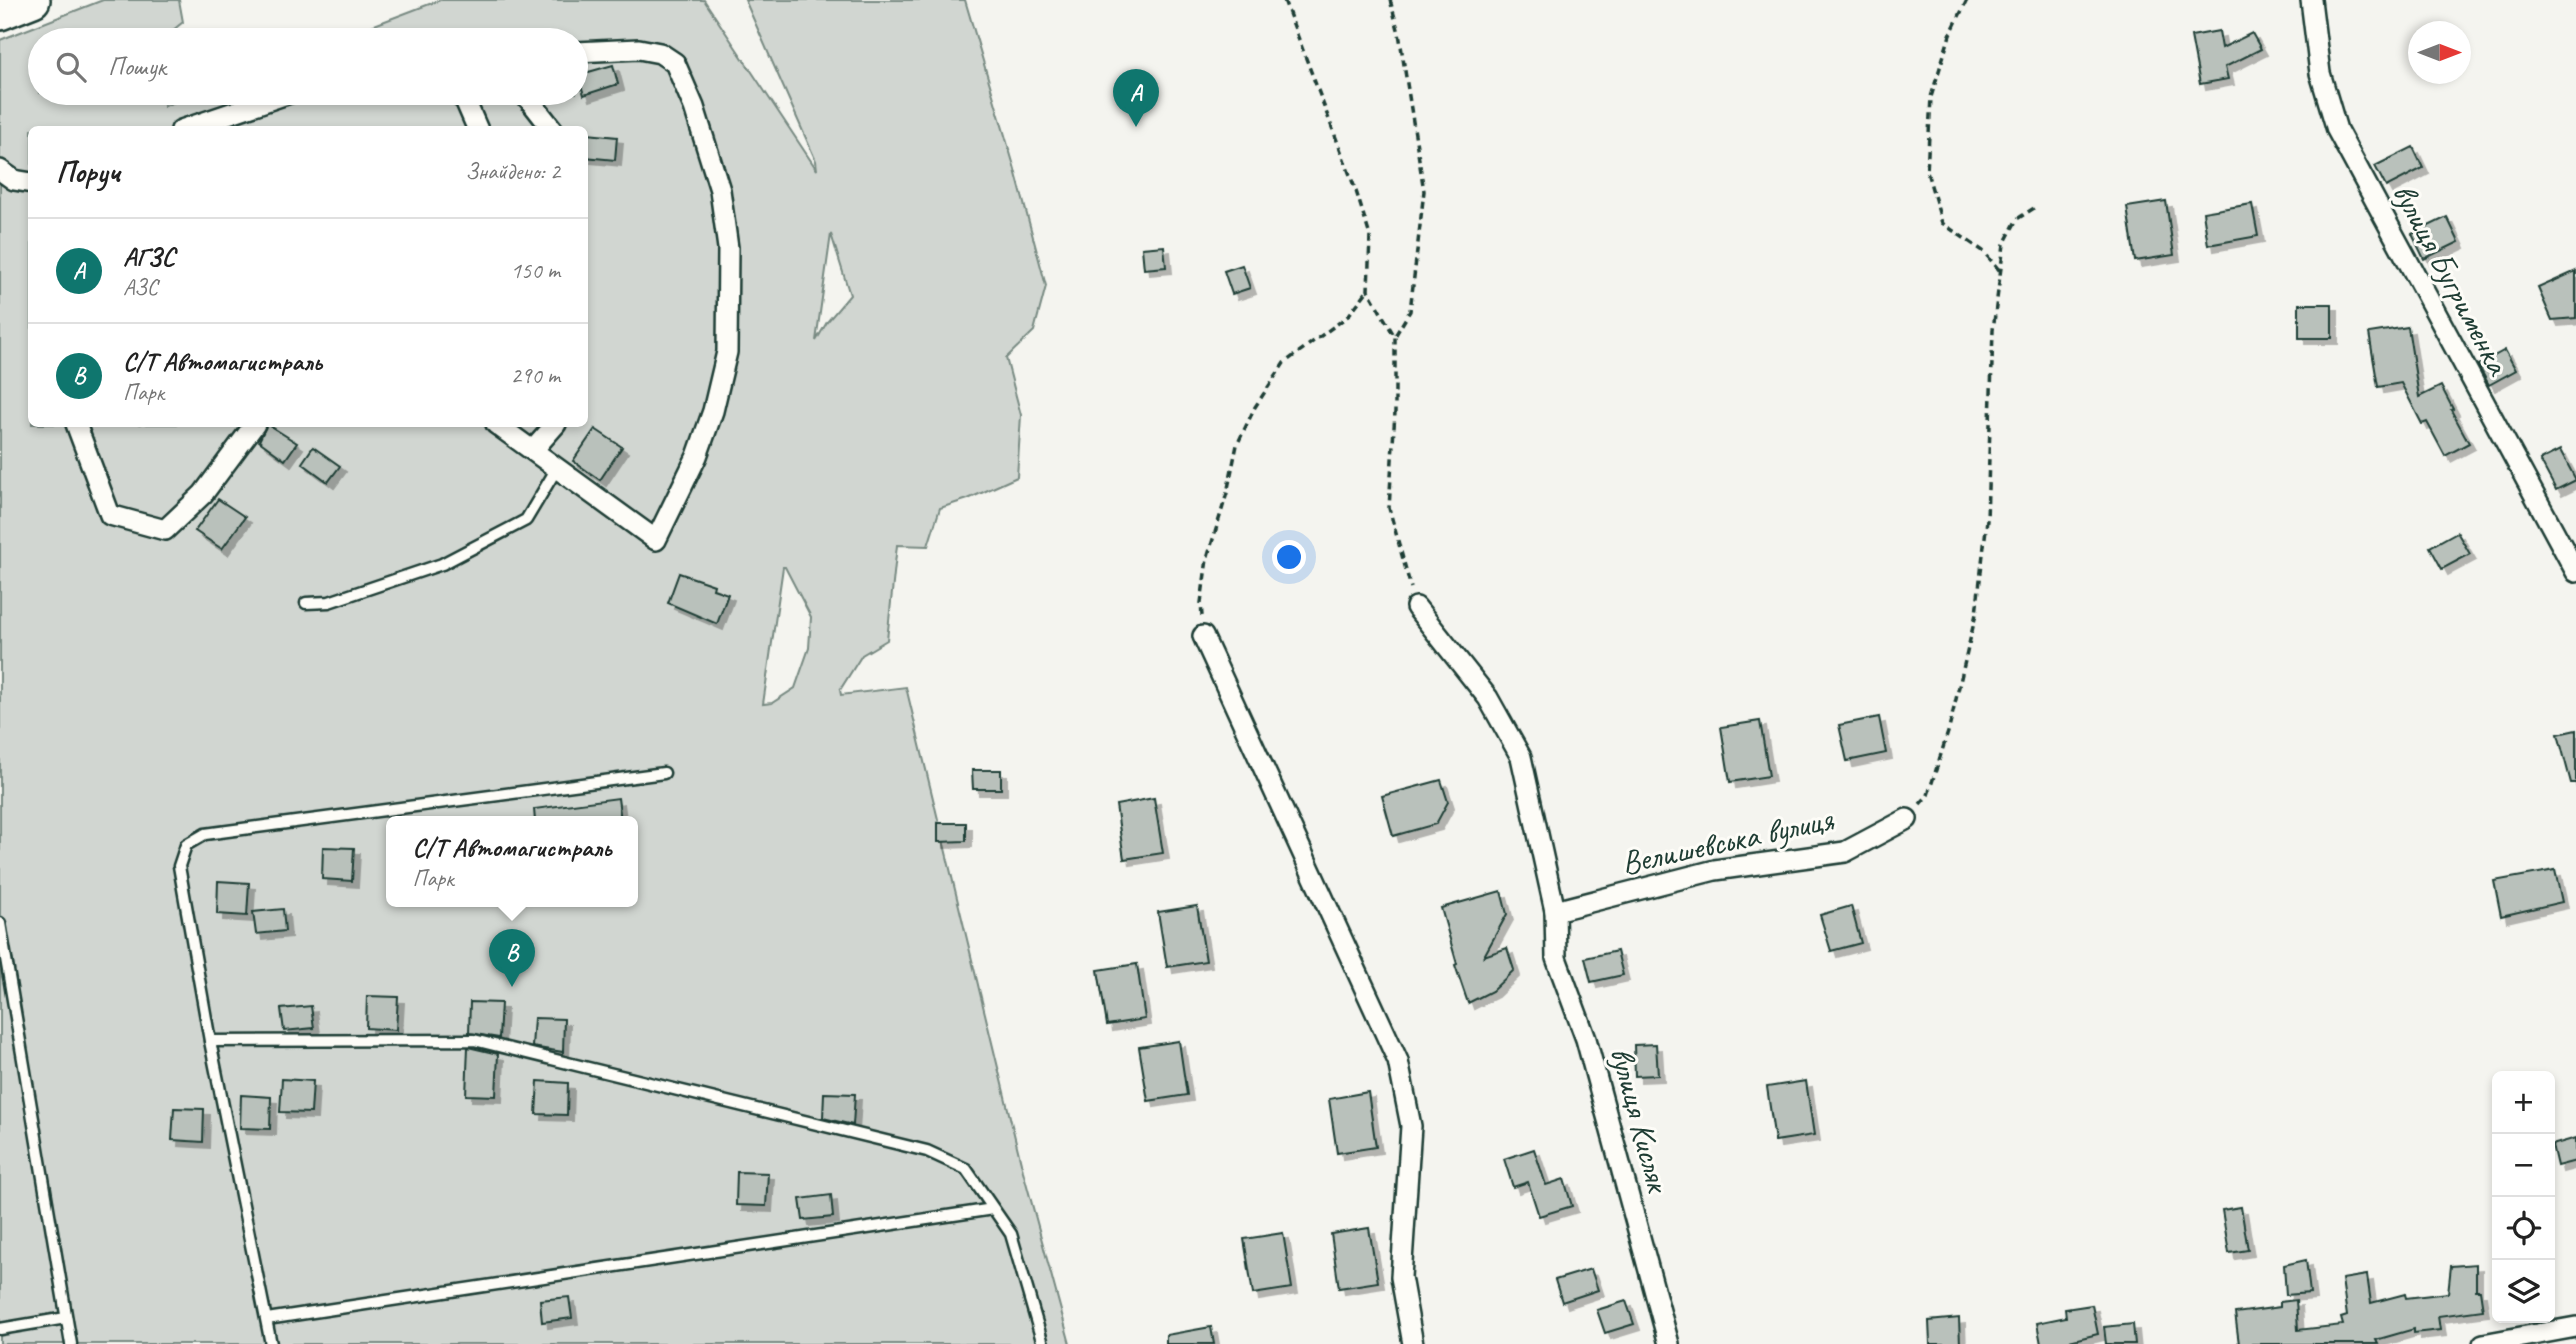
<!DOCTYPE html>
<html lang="uk">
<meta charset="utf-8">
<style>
:root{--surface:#fff;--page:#f6f6f6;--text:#222;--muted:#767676;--line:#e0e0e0;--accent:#0f766e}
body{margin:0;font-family:Caveat,sans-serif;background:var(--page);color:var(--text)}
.controls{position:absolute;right:21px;bottom:21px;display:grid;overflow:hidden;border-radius:10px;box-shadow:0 4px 10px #0003}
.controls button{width:63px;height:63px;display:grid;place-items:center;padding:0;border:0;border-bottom:2px solid var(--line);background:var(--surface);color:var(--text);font:35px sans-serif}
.compass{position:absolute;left:2408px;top:21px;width:63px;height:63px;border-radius:50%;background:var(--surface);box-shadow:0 4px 10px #0003;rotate:90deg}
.you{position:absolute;left:1290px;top:558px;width:24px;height:24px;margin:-18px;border:5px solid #fff;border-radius:50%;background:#1a73e8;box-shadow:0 0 0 10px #1a73e833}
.badge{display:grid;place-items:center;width:46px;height:46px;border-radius:50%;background:var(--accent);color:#fff;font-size:23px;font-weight:700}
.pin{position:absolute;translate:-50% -58px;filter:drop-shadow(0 2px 4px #0008)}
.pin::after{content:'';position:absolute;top:37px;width:24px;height:21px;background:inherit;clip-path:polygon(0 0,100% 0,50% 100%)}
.popup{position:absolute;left:386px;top:816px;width:252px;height:91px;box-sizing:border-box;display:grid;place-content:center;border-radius:10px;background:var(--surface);filter:drop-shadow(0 2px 5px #0005);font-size:23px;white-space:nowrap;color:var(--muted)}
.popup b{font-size:26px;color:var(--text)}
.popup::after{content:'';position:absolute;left:50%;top:100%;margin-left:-14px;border:14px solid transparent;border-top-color:var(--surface)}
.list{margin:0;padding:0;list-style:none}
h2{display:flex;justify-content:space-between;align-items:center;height:91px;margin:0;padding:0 28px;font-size:30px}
h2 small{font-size:23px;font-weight:400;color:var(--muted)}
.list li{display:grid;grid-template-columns:46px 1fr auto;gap:21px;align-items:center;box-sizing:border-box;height:105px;padding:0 28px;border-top:2px solid var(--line)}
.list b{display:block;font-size:26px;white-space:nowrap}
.list p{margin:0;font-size:23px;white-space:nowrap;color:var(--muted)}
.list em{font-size:23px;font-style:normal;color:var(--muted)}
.icon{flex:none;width:38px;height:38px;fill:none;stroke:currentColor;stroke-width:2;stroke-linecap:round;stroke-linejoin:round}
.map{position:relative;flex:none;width:2576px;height:1344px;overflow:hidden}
.search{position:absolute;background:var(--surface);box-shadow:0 4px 10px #0003;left:28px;top:28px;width:560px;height:77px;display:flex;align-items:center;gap:18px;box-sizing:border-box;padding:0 24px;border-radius:38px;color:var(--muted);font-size:26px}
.panel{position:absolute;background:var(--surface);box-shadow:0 4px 10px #0003;left:28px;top:126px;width:560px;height:301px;border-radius:10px}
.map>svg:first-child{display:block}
.green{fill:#d1d6d1;stroke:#788a82;stroke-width:2;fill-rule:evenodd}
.building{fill:#b9c1bb;stroke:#1f3d34;stroke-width:2;filter:url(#shadow)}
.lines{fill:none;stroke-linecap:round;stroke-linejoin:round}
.service-casing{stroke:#1f3d34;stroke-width:15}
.minor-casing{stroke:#1f3d34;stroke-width:24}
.trunk-casing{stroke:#1f3d34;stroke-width:38}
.path{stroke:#1f3d34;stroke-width:3.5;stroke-dasharray:7 5;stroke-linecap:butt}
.service{stroke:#fdfcf7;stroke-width:10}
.minor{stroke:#fdfcf7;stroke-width:19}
.trunk{stroke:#fdfcf7;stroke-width:33}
.labels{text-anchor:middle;stroke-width:6;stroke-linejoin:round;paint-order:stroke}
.street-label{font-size:33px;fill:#1f3d34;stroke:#fdfcf7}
</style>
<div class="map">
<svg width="2576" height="1344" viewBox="0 0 2576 1344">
<defs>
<filter id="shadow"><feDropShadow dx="6" dy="6" stdDeviation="0" flood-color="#0004"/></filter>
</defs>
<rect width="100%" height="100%" fill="#f4f4ef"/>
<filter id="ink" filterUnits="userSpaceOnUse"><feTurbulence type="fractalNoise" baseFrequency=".0143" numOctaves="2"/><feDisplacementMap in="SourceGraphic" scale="14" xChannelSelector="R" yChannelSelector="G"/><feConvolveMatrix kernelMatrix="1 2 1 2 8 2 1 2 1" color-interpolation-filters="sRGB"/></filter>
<g filter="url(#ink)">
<path class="green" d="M103,0H179L183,22L167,35V40H40V93H164V106L198,93H576V40H335L440,0H704L817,170L816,161L745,0H965L1014,166L1046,286L1034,331L1006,358L1021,415L1017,477L968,499L940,508L928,546L897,545L887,640L862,655L840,690L841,695L906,687L1023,1171L1070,1344H0V40ZM32,130H584V424H32ZM831,234L850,295L827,322L816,341ZM783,567H785L811,617L809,648L795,688L772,703L763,704ZM391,821H633V901H391Z"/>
<g class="building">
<polygon points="2219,31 2222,48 2252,33 2261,49 2225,67 2228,79 2200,84 2191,36"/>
<polygon points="613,65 618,84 584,95 578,75"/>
<polygon points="587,134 617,137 615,160 585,157"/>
<polygon points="2413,147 2423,168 2386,187 2375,166"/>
<polygon points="2166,201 2174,255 2135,261 2127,207"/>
<polygon points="2252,204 2258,236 2208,245 2203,212"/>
<polygon points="2447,217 2459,242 2424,259 2412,234"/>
<polygon points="1164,246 1166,267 1144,269 1142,248"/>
<polygon points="1242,265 1250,288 1232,294 1224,271"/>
<polygon points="2576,271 2576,318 2552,320 2538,288"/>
<rect x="2299" y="304" width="33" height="34"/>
<polygon points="2408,327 2419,397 2441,386 2453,409 2451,410 2469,443 2445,456 2427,422 2422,424 2401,383 2378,387 2369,333"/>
<polygon points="2505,350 2516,370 2489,385 2478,365"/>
<polygon points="267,424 297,443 285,460 259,441"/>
<polygon points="595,429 622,447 600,480 573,461"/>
<polygon points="313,447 340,466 328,482 302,463"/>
<polygon points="2560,450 2576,480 2556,490 2540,460"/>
<polygon points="218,499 245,517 222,549 195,531"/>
<polygon points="2457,532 2470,554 2442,569 2430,547"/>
<polygon points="679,573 714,585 713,589 728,594 717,624 668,603"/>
<polygon points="1879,717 1886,753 1847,761 1839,725"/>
<polygon points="1760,721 1769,776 1730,782 1721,727"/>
<polygon points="2576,730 2576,783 2571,783 2558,734"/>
<polygon points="972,770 1001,770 1001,789 973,789"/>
<polygon points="1441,780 1448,802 1436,824 1393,836 1382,796"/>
<polygon points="618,798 621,821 535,821 534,809"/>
<polygon points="1154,798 1163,853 1124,859 1116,805"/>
<polygon points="938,823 966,823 966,841 938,842"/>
<polygon points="323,847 354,848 352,881 322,879"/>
<polygon points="2555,870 2562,902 2501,916 2494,881"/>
<polygon points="218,881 249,883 247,916 217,914"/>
<polygon points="1501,891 1507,914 1484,956 1507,948 1514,970 1492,991 1468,1003 1455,965 1457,964 1441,908"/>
<polygon points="1197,906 1206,961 1167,967 1158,912"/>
<polygon points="1851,906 1861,943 1831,951 1820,915"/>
<polygon points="283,909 285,931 256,934 253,912"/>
<polygon points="1617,951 1623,975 1591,982 1585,958"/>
<polygon points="1137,964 1145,1019 1107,1025 1098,970"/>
<polygon points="367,996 398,997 396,1030 366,1028"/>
<polygon points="470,1002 501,1003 499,1038 469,1033"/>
<polygon points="311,1006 314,1028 284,1031 281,1009"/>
<polygon points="534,1018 564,1019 563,1052 532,1047"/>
<polygon points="1179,1041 1187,1095 1148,1101 1139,1047"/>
<polygon points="1656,1044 1658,1075 1635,1076 1634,1045"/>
<polygon points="468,1047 498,1054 496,1096 466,1095"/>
<polygon points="282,1079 313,1081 311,1113 280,1112"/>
<polygon points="538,1081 568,1083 567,1115 536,1114"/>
<polygon points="1806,1081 1814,1135 1775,1141 1767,1087"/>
<polygon points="1368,1092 1376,1147 1337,1153 1329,1099"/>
<polygon points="824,1093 855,1094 853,1125 823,1118"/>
<polygon points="241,1095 271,1097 270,1129 240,1128"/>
<polygon points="174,1108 204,1109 203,1142 172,1140"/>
<polygon points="2576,1138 2576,1161 2557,1166 2552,1145"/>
<polygon points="1534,1149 1546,1185 1564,1179 1572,1206 1539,1216 1528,1182 1513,1187 1504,1159"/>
<polygon points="737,1172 768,1173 766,1206 736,1205"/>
<polygon points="831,1195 833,1217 803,1220 800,1199"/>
<polygon points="2241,1207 2248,1250 2229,1253 2222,1210"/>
<polygon points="1369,1228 1378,1282 1339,1288 1331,1234"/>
<polygon points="1283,1233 1292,1288 1253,1294 1244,1239"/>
<polygon points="2306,1260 2310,1293 2286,1295 2284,1265"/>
<polygon points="2476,1264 2476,1290 2480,1290 2483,1310 2438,1316 2440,1330 2414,1333 2414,1329 2376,1340 2378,1344 2239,1344 2235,1313 2280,1307 2280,1302 2296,1300 2298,1330 2343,1325 2341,1318 2347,1316 2342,1279 2367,1275 2371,1303 2405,1294 2406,1298 2448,1293 2451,1266"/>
<polygon points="1591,1269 1598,1290 1562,1302 1555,1280"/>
<polygon points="569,1297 572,1318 542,1322 540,1300"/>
<polygon points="1626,1301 1634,1324 1605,1333 1597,1310"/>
<polygon points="2092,1305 2098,1334 2057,1344 2041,1344 2037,1323 2066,1317 2065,1309"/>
<polygon points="1959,1318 1960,1344 1930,1344 1929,1321"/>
<polygon points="2133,1324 2135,1344 2106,1344 2104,1327"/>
<polygon points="1211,1327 1214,1344 1166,1344 1166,1335"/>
</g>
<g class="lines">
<g class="service-casing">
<g id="service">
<polyline points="306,603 329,602 442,564 526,520 557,468"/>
<polyline points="0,923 71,1344"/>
<polyline points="210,1041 474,1040 927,1151 966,1169 1011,1234 1043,1344"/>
<polyline points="267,1319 993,1209"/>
<polyline points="0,1329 66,1318"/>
<polyline points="271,1344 210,1041 179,866 186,845 205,834 664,773"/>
</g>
</g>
<g class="minor-casing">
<g id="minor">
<polyline points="2311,0 2320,73 2337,130 2576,572"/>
<polyline points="455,93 465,100 478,130"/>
<polyline points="524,93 553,130"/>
<polyline points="181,130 290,93"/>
<polyline points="0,170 14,180 32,183"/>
<polyline points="76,424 110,515 165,530 203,494 255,424"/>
<polyline points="496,424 656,540 697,456 713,411 727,352 728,248 720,190 694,107 675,63 660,53 639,49 576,52"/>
<polyline points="533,450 556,424"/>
<polyline points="1416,607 1488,698 1521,757 1555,911 1556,958 1586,1039 1669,1344"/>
<polyline points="1203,636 1398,1061 1411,1126 1401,1277 1413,1344"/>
<polyline points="1555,911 1715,870 1845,852 1907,819"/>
<polyline points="2483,1344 2576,1327"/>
</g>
</g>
<g class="trunk-casing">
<polyline id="trunk" points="0,13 33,0"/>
</g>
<g class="path">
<polyline points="1284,0 1356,191 1370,236 1368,290 1395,337 1395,412 1389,508 1411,588"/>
<polyline points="1390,0 1399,33 1424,191 1410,311 1395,336"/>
<polyline points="1967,0 1950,35 1931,97 1927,172 1942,223 1983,251 2000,271"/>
<polyline points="1202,616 1201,603 1207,559 1227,493 1237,445 1255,407 1284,363 1348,316 1368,290"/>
<polyline points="1920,804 1928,795 1949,729 1976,614 1987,520 1993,330 2004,244 2017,219 2034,208"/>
</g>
<use href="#service" class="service"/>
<use href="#minor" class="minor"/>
<use href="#trunk" class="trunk"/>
</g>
</g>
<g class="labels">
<g class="street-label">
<text transform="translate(2452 278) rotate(62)" y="12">вулиця Бугрименка</text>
<text transform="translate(1727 840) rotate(-12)" y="12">Велишевська вулиця</text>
<text transform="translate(1641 1119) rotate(75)" y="12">вулиця Кисляк</text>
</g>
</g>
</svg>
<div class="controls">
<button>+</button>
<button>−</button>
<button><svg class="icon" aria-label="locate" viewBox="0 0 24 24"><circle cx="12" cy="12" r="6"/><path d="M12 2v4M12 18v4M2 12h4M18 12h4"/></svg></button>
<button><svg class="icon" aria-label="layers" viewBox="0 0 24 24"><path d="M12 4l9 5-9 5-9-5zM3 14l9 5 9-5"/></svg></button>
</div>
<svg class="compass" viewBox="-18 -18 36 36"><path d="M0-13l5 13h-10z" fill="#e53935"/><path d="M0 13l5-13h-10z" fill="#767676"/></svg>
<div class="you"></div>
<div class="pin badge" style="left:1136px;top:127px">A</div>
<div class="pin badge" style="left:512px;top:987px">B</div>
<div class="popup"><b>С/Т Автомагистраль</b>Парк</div>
<div class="search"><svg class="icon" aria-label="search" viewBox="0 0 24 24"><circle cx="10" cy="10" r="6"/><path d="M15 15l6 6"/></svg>Пошук</div>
<section class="panel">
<h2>Поруч<small>Знайдено: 2</small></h2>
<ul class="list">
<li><span class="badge">A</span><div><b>АГЗС</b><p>АЗС</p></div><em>150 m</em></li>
<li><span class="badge">B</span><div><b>С/Т Автомагистраль</b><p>Парк</p></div><em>290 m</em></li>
</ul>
</section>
</div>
